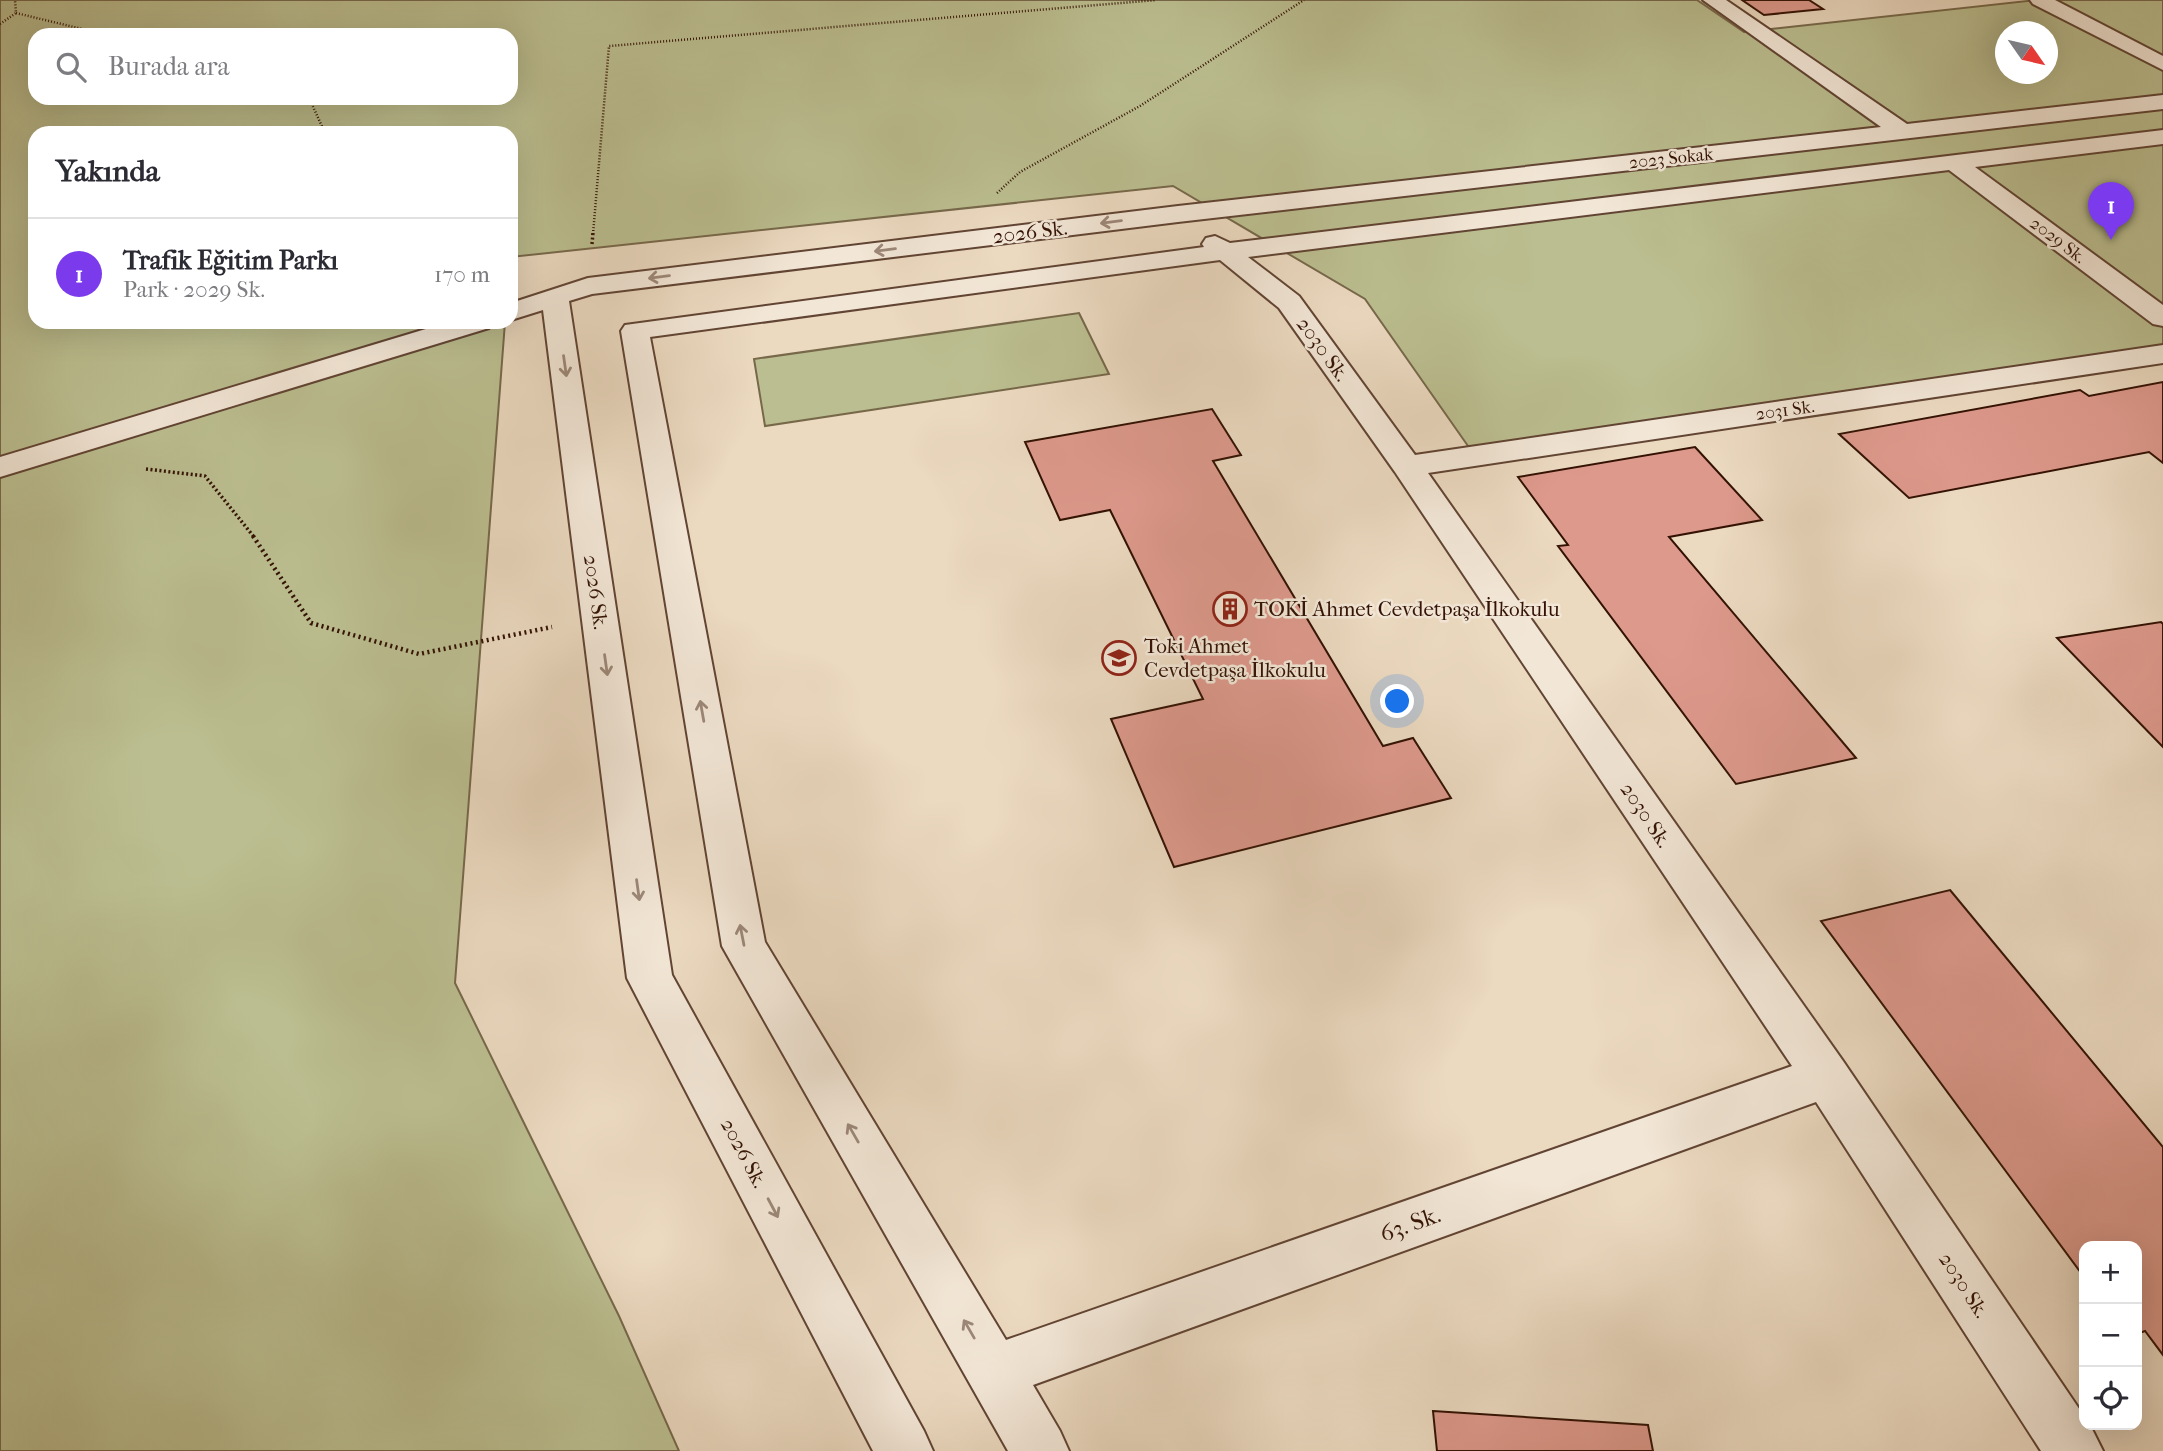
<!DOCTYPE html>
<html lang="tr">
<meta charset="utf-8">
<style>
:root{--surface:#fff;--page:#f2f2f3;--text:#2b2b33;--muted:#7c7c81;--line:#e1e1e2;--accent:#7c3aed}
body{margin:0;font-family:"IM FELL French Canon",serif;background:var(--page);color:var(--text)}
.controls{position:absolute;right:21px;bottom:21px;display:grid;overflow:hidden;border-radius:14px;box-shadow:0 7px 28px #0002}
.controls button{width:63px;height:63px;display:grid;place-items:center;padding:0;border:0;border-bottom:2px solid var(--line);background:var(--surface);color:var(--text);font:35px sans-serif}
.compass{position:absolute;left:1995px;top:21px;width:63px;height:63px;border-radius:50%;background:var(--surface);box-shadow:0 7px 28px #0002;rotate:124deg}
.you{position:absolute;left:1398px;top:702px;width:24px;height:24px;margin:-18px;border:5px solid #fff;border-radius:50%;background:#1a73e8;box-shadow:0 0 0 10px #1a73e833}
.badge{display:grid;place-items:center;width:46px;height:46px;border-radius:50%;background:var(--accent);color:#fff;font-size:23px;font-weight:700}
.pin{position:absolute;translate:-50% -58px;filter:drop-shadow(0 2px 4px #0008)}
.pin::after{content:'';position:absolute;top:37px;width:24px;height:21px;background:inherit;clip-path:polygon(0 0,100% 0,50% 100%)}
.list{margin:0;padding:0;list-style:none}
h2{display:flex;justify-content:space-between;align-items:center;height:91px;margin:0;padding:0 28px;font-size:30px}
h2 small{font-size:23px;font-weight:400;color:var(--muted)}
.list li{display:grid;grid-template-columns:46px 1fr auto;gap:21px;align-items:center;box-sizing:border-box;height:112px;padding:0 28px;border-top:2px solid var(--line)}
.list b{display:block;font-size:26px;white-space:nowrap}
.list p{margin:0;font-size:23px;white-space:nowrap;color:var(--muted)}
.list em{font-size:23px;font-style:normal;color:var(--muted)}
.icon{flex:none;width:38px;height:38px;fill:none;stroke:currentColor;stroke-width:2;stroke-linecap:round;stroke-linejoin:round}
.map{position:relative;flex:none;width:2163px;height:1451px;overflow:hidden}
.search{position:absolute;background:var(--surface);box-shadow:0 7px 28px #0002;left:28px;top:28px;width:490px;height:77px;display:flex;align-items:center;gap:18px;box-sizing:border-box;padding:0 24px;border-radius:21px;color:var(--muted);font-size:26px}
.panel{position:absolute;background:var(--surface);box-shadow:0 7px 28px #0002;left:28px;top:126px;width:490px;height:203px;border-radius:21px}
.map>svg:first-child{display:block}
.green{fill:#bbbe90;stroke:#77684a;stroke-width:2;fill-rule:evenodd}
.building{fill:#dd998c;stroke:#331204;stroke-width:2}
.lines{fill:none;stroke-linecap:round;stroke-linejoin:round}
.minor-casing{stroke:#614433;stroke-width:4}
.path-far2{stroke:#331204;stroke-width:2.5;stroke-dasharray:1 2;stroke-linecap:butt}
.path-far1{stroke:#331204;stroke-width:3.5;stroke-dasharray:2 2.5;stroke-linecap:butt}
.path{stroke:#331204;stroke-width:4.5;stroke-dasharray:2 3.5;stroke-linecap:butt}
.minor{fill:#f2e6d6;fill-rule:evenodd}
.oneway{stroke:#9c8778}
.labels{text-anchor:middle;stroke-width:5;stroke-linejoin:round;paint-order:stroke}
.far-street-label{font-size:18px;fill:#331204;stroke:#f2e6d6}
.street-label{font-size:21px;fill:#331204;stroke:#f2e6d6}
.poi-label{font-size:21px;fill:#331204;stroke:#f2e6d6;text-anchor:start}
.near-street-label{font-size:24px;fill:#331204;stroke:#f2e6d6}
</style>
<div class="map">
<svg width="2163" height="1451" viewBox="0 0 2163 1451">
<rect width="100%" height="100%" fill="#ebd9c0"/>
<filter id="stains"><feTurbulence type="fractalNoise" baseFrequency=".00286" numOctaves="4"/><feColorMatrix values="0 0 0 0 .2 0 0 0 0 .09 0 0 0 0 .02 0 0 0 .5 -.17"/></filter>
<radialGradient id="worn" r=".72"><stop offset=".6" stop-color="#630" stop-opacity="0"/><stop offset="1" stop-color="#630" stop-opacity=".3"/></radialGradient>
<g class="green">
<path d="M0,0H1697L1744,32L2037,0H2163V354L1475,456L1365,299L1173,186L511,257V133H35V322H505L455,983L619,1316L679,1451H0ZM2006,32H2048V74H2006ZM35,35H511V98H35Z"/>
<polygon points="1079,313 1109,374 765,426 754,359"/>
</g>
<g class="building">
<polygon points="1742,0 1809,0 1823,9 1764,15"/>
<polygon points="2163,382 2163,463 2149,452 1909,498 1839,434 2080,390 2089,396"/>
<polygon points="1212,409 1241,455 1213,461 1383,746 1413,738 1451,798 1174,867 1111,719 1203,699 1110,510 1060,520 1025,442"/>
<polygon points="1695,447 1762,520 1669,537 1856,758 1736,784 1558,546 1568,545 1518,477"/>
<polygon points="2161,622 2163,624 2163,747 2057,638"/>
<polygon points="1950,890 2163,1147 2163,1355 2145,1331 2137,1334 2137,1246 2084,1246 2084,1277 1821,921"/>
<polygon points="1433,1411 1648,1425 1653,1451 1437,1451"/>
</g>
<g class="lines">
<g class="minor-casing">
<g id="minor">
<polygon points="1703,0 1726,0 1907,124 2163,95 2163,109 1178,222 592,294 569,301 672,975 924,1431 933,1451 873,1451 627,978 543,310 511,320 511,303 588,278 1178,206 1881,127"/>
<polygon points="2030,0 2055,0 2163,56 2163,70 2033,4"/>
<path d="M2163,130V144L1975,167L2163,305V326L2153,324L1949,170L1248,257L1299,296L1415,455L2163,345V363L1428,473L1843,1061L2084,1416V1425H2090L2103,1451H2041L1816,1102L1033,1385L1060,1431L1069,1451H1008L722,946L621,331L625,325L1204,247L1202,244L1206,238L1215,236L1230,243ZM1220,260L1279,308L1395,472L1792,1066L1006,1340L765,942L650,337Z"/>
<polygon points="449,322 493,322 489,328 0,477 0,457"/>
</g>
</g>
<g class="path-far2">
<polyline points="16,13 107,35"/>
<polyline points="0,24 16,13 15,0"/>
<polyline points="309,98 325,133"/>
<polyline points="997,193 1020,172 1140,106 1304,0"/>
<polyline points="593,234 609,46 1156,0"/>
</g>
<g class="path-far1">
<polyline points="592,244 593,232"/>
<polyline points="146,469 205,476 254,537"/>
</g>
<polyline class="path" points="253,536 311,623 419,654 552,627"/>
<use href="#minor" class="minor"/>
</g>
<defs><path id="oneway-shaft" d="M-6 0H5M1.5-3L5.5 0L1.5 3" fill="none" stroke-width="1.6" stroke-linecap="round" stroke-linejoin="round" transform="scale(1.75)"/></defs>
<g class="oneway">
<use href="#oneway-shaft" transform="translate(1111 222) rotate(173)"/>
<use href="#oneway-shaft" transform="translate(885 250) rotate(173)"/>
<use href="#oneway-shaft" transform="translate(659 277) rotate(173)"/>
<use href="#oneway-shaft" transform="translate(565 366) rotate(82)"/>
<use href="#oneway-shaft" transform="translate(606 665) rotate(82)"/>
<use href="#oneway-shaft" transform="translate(702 711) rotate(-100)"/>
<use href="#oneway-shaft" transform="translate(638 890) rotate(82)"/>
<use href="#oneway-shaft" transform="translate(742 935) rotate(-101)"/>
<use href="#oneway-shaft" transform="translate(853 1133) rotate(-120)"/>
<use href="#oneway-shaft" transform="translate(773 1208) rotate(62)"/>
<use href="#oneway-shaft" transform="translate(969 1329) rotate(-120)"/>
</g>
<defs>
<g id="building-ring" transform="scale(1.75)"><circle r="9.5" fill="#f2e6d6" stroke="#8f2418" stroke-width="1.5"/><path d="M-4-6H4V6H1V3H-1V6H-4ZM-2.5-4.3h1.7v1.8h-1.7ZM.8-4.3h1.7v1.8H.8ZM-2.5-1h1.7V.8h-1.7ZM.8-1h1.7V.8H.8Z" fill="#8f2418"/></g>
<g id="school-ring" transform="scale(1.75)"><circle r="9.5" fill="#f2e6d6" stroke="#8f2418" stroke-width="1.5"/><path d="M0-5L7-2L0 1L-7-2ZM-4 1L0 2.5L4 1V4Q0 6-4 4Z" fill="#8f2418"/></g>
</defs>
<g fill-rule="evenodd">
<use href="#building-ring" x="1230" y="609"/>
<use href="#school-ring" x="1119" y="658"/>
</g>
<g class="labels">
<g class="far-street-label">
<text transform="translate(1671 158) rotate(-6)" y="6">2023 Sokak</text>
<text transform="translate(2058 240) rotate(37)" y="6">2029 Sk.</text>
<text transform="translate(1785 410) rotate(-8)" y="6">2031 Sk.</text>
</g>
<g class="street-label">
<text transform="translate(1030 232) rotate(-7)" y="7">2026 Sk.</text>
<text transform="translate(1323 349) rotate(54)" y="7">2030 Sk.</text>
<text transform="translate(596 592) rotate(82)" y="7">2026 Sk.</text>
<text transform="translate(1646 815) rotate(56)" y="7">2030 Sk.</text>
<text transform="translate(744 1153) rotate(62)" y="7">2026 Sk.</text>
<text transform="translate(1964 1285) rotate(57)" y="7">2030 Sk.</text>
</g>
<g class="poi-label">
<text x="1254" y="616">TOKİ Ahmet Cevdetpaşa İlkokulu</text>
<text x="1144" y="653">Toki Ahmet<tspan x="1144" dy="24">Cevdetpaşa İlkokulu</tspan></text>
</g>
<g class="near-street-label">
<text transform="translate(1410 1224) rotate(-20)" y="8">63. Sk.</text>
</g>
</g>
<rect width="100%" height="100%" filter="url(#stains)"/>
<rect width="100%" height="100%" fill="url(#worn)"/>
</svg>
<div class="controls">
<button>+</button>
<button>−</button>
<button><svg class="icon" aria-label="locate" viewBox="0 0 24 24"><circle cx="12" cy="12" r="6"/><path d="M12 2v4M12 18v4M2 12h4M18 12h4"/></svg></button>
</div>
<svg class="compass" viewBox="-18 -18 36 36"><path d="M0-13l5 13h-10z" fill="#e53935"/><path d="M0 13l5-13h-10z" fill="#7c7c81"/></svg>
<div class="you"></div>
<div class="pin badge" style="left:2111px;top:240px">1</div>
<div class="search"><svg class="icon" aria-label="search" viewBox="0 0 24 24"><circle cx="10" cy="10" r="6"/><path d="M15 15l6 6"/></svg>Burada ara</div>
<section class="panel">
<h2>Yakında<small></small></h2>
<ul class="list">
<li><span class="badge">1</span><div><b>Trafik Eğitim Parkı</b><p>Park · 2029 Sk.</p></div><em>170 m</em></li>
</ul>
</section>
</div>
